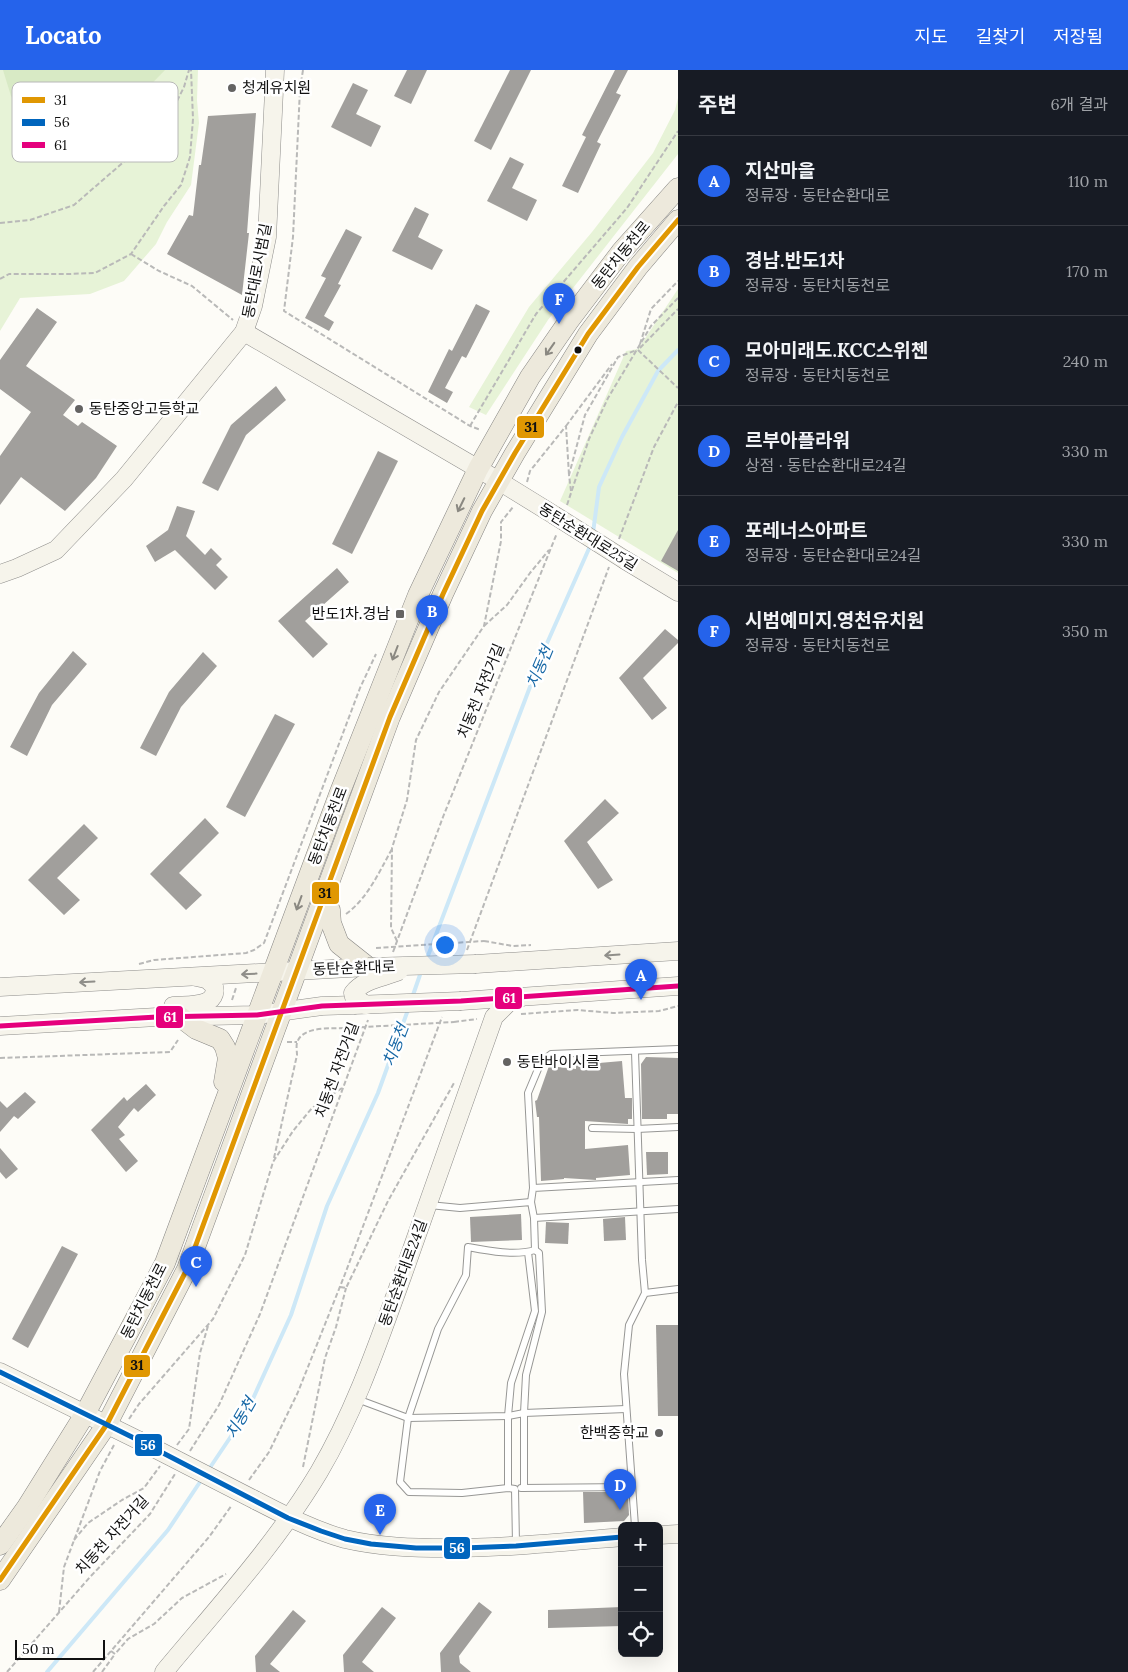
<!DOCTYPE html>
<html lang="ko">
<meta charset="utf-8">
<style>
:root{--surface:#171b24;--page:#20242c;--text:#f1f3f6;--muted:#9ea1a6;--line:#363941;--accent:#2563eb}
body{margin:0;font-family:Lora,"Noto Sans KR",serif;background:var(--page);color:var(--text)}
.controls{position:absolute;right:15px;bottom:15px;display:grid;overflow:hidden;border-radius:8px;box-shadow:0 5px 20px #0002}
.controls button{width:45px;height:45px;display:grid;place-items:center;padding:0;border:0;border-bottom:1px solid var(--line);background:var(--surface);color:var(--text);font:25px sans-serif}
.scale{position:absolute;left:15px;bottom:12px;width:90px;box-sizing:border-box;padding-left:5px;border:2px solid #111;border-top:0;font-size:14px;line-height:18px;white-space:nowrap;color:#111;-webkit-text-stroke:4px #fff;paint-order:stroke}
.you{position:absolute;left:444px;top:874px;width:18px;height:18px;margin:-12px;border:4px solid #fff;border-radius:50%;background:#1a73e8;box-shadow:0 0 0 8px #1a73e833}
.badge{display:grid;place-items:center;width:32px;height:32px;border-radius:50%;background:var(--accent);color:#fff;font-size:16px;font-weight:700}
.pin{position:absolute;translate:-50% -41px;filter:drop-shadow(0 1px 2px #0008)}
.pin::after{content:'';position:absolute;top:26px;width:18px;height:15px;background:inherit;clip-path:polygon(0 0,100% 0,50% 100%)}
.list{margin:0;padding:0;list-style:none}
h2{display:flex;justify-content:space-between;align-items:center;height:65px;margin:0;padding:0 20px;font-size:21px}
h2 small{font-size:16px;font-weight:400;color:var(--muted)}
.list li{display:grid;grid-template-columns:32px 1fr auto;gap:15px;align-items:center;box-sizing:border-box;height:90px;padding:0 20px;border-top:1px solid var(--line)}
.list b{display:block;font-size:19px;white-space:nowrap}
.list p{margin:0;font-size:16px;white-space:nowrap;color:var(--muted)}
.list em{font-size:16px;font-style:normal;color:var(--muted)}
.icon{flex:none;width:28px;height:28px;fill:none;stroke:currentColor;stroke-width:2;stroke-linecap:round;stroke-linejoin:round}
.map{position:relative;flex:none;width:678px;height:1602px;overflow:hidden}
header{display:flex;align-items:center;gap:30px;box-sizing:border-box;height:70px;padding:0 25px;background:var(--accent);color:#fff}
header strong{font-size:24px}
nav{display:flex;gap:28px;margin-inline-start:auto;font-size:18px}
main{display:flex}
aside{flex:1;background:var(--surface)}
.map>svg:first-child{display:block}
.green{fill:#e7f3d7}
.forest{fill:#d8eac5}
.lines{fill:none;stroke-linecap:round;stroke-linejoin:round}
.stream{stroke:#cde8f7;stroke-width:4}
.building{fill:#a19f9c}
.lane-casing{stroke:#979795;stroke-width:8}
.secondary-casing{stroke:#8e8d8b;stroke-width:19}
.primary-casing{stroke:#858482;stroke-width:21}
.path{stroke:#b9b9b8;stroke-width:2;stroke-dasharray:5 2.5;stroke-linecap:butt}
.lane{stroke:#fffffe;stroke-width:6}
.secondary{stroke:#f6f4eb;stroke-width:18}
.primary{stroke:#ede9dc;stroke-width:20}
.secondary-bridge-casing{stroke:#8e8d8b;stroke-width:19;stroke-linecap:butt}
.path-bridge{stroke:#b9b9b8;stroke-width:2;stroke-dasharray:5 2.5;stroke-linecap:butt}
.secondary-bridge{stroke:#f6f4eb;stroke-width:18}
.bus-1-casing{stroke:#fff;stroke-width:9}
.bus-2-casing{stroke:#fff;stroke-width:9}
.bus-3-casing{stroke:#fff;stroke-width:9}
.bus-1{stroke:#e09702;stroke-width:5}
.bus-2{stroke:#0065bd;stroke-width:5}
.bus-3{stroke:#e5007d;stroke-width:5}
.oneway{stroke:#8a8881}
.oneway2{stroke:#8f8e89}
.poi-dot{fill:#646362;stroke:#fff;stroke-width:2}
.bus-dot{fill:#111;stroke:#fff;stroke-width:2}
.labels{text-anchor:middle;stroke-width:5;stroke-linejoin:round;paint-order:stroke}
.poi-label{font-size:15px;fill:#111;stroke:#fff;text-anchor:start}
.street-label{font-size:15px;fill:#111;stroke:#fff}
.water-label{font-size:16px;font-style:italic;fill:#1768a6;stroke:#fff}
.key{fill:#fff;stroke:#b8b8b8;stroke-width:1}
.key-label{font-size:14px;fill:#111}
.line-badge{stroke:#fff;stroke-width:2}
.badge-label{font-size:14px;text-anchor:middle;font-weight:bold;fill:#fff}
.pale-badge-label{font-size:14px;text-anchor:middle;font-weight:bold;fill:#111}
</style>
<header>
<strong>Locato</strong>
<nav><a>지도</a><a>길찾기</a><a>저장됨</a></nav>
</header>
<main>
<div class="map">
<svg width="678" height="1602" viewBox="0 0 678 1602">
<rect width="100%" height="100%" fill="#fdfcf7"/>
<g class="green">
<polygon points="0,0 198,0 197,30 199,53 191,115 167,152 156,174 124,211 90,224 20,228 0,261"/>
<polygon points="678,28 678,84 548,250 486,345 469,337 529,237 592,162 653,83 675,40"/>
<polygon points="678,219 678,503 560,431 626,281 638,279"/>
</g>
<polygon class="forest" points="3,0 165,0 113,53 106,56 99,54 53,63 28,48 11,26"/>
<g class="lines">
<g class="stream">
<polyline points="593,463 599,417 622,367 658,301 678,280"/>
<polyline points="426,891 544,580 591,474"/>
<polyline points="412,928 422,899"/>
<polyline points="207,1402 246,1344 291,1245 327,1136 378,1023 409,937"/>
<polyline points="47,1602 168,1460 202,1409"/>
</g>
</g>
<g class="building">
<polygon points="407,0 427,0 411,34 394,26"/>
<polygon points="510,0 531,0 491,80 474,71"/>
<polygon points="615,0 628,0 616,23 621,25 597,72 601,74 578,123 562,116 586,67 582,65"/>
<polygon points="353,13 368,20 356,44 381,56 371,77 331,57"/>
<polygon points="256,43 247,163 249,163 242,225 167,184 189,145 193,146 199,95 201,95 208,46"/>
<polygon points="510,87 524,94 512,118 537,130 527,151 487,131"/>
<polygon points="415,137 429,144 418,167 443,180 432,200 392,181"/>
<polygon points="346,159 362,167 338,214 341,215 324,246 334,252 329,261 305,248 326,208 321,206"/>
<polygon points="476,234 490,241 466,288 462,286 445,318 453,322 447,333 428,322 449,279 452,281"/>
<polygon points="37,238 57,252 26,296 75,330 63,345 78,356 82,352 117,376 96,408 65,441 21,407 0,435 0,386 31,342 0,319 0,290"/>
<polygon points="276,316 286,330 246,365 218,421 202,413 231,355"/>
<polygon points="378,381 398,391 352,484 332,474"/>
<polygon points="177,436 195,441 186,466 205,485 211,478 222,489 216,495 228,507 215,520 175,480 155,492 146,476 168,460"/>
<polygon points="678,460 678,501 661,491"/>
<polygon points="337,498 349,512 305,551 328,574 313,588 278,551"/>
<polygon points="665,559 678,570 678,573 643,608 667,638 652,650 619,608"/>
<polygon points="73,581 87,594 52,635 27,686 10,677 39,623"/>
<polygon points="203,582 217,596 181,637 156,686 140,678 169,622"/>
<polygon points="275,644 295,654 245,747 226,737"/>
<polygon points="605,729 619,743 587,772 613,810 598,819 564,771"/>
<polygon points="205,748 219,763 179,803 202,825 186,840 150,804"/>
<polygon points="84,754 98,768 57,808 80,830 64,845 28,810"/>
<polygon points="646,987 678,988 678,1044 667,1044 667,1049 642,1049 641,994"/>
<polygon points="622,991 625,1028 632,1028 632,1049 628,1049 628,1054 585,1051 585,1079 628,1075 630,1105 596,1108 596,1110 564,1108 564,1109 541,1111 539,1047 537,1047 535,1031 537,1030 549,996 576,999 576,995"/>
<polygon points="146,1014 156,1025 138,1042 134,1038 118,1057 125,1065 119,1069 138,1091 126,1102 91,1060 124,1027 127,1031"/>
<polygon points="25,1022 36,1032 18,1049 14,1046 0,1062 0,1031 7,1038"/>
<polygon points="0,1078 18,1099 6,1109 0,1102"/>
<polygon points="646,1082 668,1082 668,1104 647,1105"/>
<polygon points="521,1144 522,1170 471,1172 470,1147"/>
<polygon points="625,1147 626,1170 604,1171 603,1149"/>
<polygon points="546,1152 569,1153 568,1174 545,1173"/>
<polygon points="62,1176 78,1184 28,1278 12,1269"/>
<polygon points="656,1255 678,1255 678,1346 658,1346"/>
<polygon points="583,1422 623,1422 628,1426 629,1445 624,1451 584,1453"/>
<polygon points="479,1532 492,1542 459,1586 460,1593 471,1602 441,1602 440,1583"/>
<polygon points="382,1537 396,1548 362,1592 374,1602 344,1602 343,1585"/>
<polygon points="622,1537 622,1556 548,1558 548,1540"/>
<polygon points="293,1540 306,1551 270,1594 280,1602 256,1602 255,1586"/>
</g>
<g class="lines">
<g class="lane-casing">
<g id="lane">
<polyline points="635,982 642,1190 645,1223"/>
<polyline points="592,1058 637,1059 678,1057"/>
<polyline points="533,1118 528,1023 541,992 551,984 678,979"/>
<polyline points="531,1132 533,1118 678,1110"/>
<path d="M429,1135L460,1138L531,1132L534,1148L535,1180C514,1186 489,1181 468,1177L466,1205L438,1259L408,1348L400,1412L409,1422L462,1423L508,1418L515,1419L516,1474"/>
<polyline points="534,1148 678,1139"/>
<polyline points="357,1329 408,1348 508,1346 524,1343 626,1339"/>
<polyline points="508,1418 508,1346 511,1313 535,1241 528,1182"/>
<polyline points="521,1418 631,1417"/>
<polyline points="524,1418 524,1343 526,1305 542,1242 539,1183 535,1180"/>
<polyline points="635,1456 624,1304 629,1255 645,1223 678,1219"/>
</g>
</g>
<g class="secondary-casing">
<g id="secondary">
<polyline points="244,262 499,411 554,445"/>
<polyline points="625,490 678,522"/>
<polyline points="0,504 17,498 56,480 124,409 244,262 253,236 267,167 275,0"/>
<polyline points="476,894 678,881"/>
<polyline points="0,917 368,897"/>
<polyline points="461,931 678,916"/>
<path d="M173,936C183,935 196,936 206,932C214,929 218,919 211,913C208,909 201,908 196,907"/>
<polyline points="0,956 157,947 257,945 322,936 354,935"/>
<polyline points="0,1302 138,1370"/>
<path d="M255,1430C284,1445 313,1460 345,1469C379,1477 413,1478 447,1478C506,1478 564,1472 622,1467"/>
<polyline points="659,1465 678,1464"/>
<path d="M164,1602C218,1537 276,1474 319,1402C355,1341 378,1273 402,1207C433,1120 463,1033 494,947L508,933L520,928"/>
</g>
</g>
<g class="primary-casing">
<g id="primary">
<polyline points="323,829 330,840 331,853 339,874 368,897"/>
<polyline points="179,946 196,959 220,969 225,977 228,988 224,1012"/>
<polyline points="0,1475 27,1437 85,1344 165,1193 340,722 418,525 478,399 530,307 568,252 621,182 678,118"/>
<polyline points="0,1510 107,1354 187,1199 390,647 443,524 482,441 515,383 588,264 638,197 678,150"/>
</g>
</g>
<g class="path">
<polyline points="303,0 300,19 293,167 284,241 470,356 481,360"/>
<polyline points="0,153 30,150 74,135 164,57 184,17 189,0"/>
<polyline points="131,184 159,201 192,216 233,250"/>
<polyline points="0,209 9,204 68,204 95,203 131,184 164,136 181,115 190,87 193,49 191,0"/>
<polyline points="640,274 651,239 678,211"/>
<polyline points="640,278 678,239"/>
<polyline points="638,280 678,318"/>
<polyline points="470,356 536,244 627,138 678,61"/>
<polyline points="566,356 612,294"/>
<polyline points="527,412 530,401 566,356 569,405"/>
<polyline points="571,421 569,405 585,345 618,287 637,280"/>
<polyline points="567,435 589,369 608,328 651,256 678,228"/>
<polyline points="619,469 654,377 678,332"/>
<polyline points="484,556 507,535 530,503 549,480"/>
<path d="M346,844C368,828 379,802 392,779"/>
<polyline points="397,871 391,858 392,778 407,730 416,670 439,622 484,556 501,471 501,452 513,437"/>
<polyline points="484,871 513,876 531,875"/>
<polyline points="467,880 609,497"/>
<polyline points="393,882 443,747 557,463"/>
<polyline points="139,894 154,890 246,883 254,880 264,873 360,618 376,584"/>
<polyline points="232,930 236,918"/>
<polyline points="521,944 578,940 613,943 659,941 678,936"/>
<polyline points="454,952 477,949"/>
<polyline points="287,972 297,972"/>
<polyline points="0,988 170,982 178,970"/>
<path d="M274,1088L297,985C297,982 296,976 297,973C302,955 333,959 346,958"/>
<polyline points="340,1217 346,1218 388,1131 454,1013"/>
<polyline points="129,1349 139,1334 213,1249 245,1185 273,1092 293,1061 312,1038 342,1018"/>
<polyline points="177,1375 189,1359 200,1283 208,1256"/>
<polyline points="190,1381 219,1335 260,1244 368,950"/>
<polyline points="303,1397 325,1288 336,1257 346,1218"/>
<polyline points="249,1410 269,1382 298,1322 345,1204 442,947"/>
<polyline points="74,1470 88,1453 122,1430 144,1418 160,1396"/>
<polyline points="59,1542 64,1497 100,1401 114,1375"/>
<polyline points="111,1581 115,1584 128,1569 154,1554 182,1528 226,1504"/>
<polyline points="7,1602 90,1507 150,1444 175,1404"/>
<polyline points="93,1602 209,1467 232,1435"/>
<polyline points="102,1602 115,1584"/>
</g>
<use href="#lane" class="lane"/>
<use href="#secondary" class="secondary"/>
<use href="#primary" class="primary"/>
<g class="secondary-bridge-casing">
<g id="secondary-bridge">
<polyline points="554,445 625,490"/>
<polyline points="368,897 476,894"/>
<polyline points="354,935 461,931"/>
<path d="M366,935L354,927L353,923C364,909 383,908 399,901"/>
<polyline points="138,1370 255,1430"/>
</g>
</g>
<g class="path-bridge">
<polyline points="376,878 484,871"/>
<polyline points="346,958 454,952"/>
</g>
<use href="#secondary-bridge" class="secondary-bridge"/>
<g class="bus-1-casing">
<polyline id="bus-1" points="0,1510 107,1354 187,1199 390,647 443,524 482,441 515,383 588,264 638,197 678,150"/>
</g>
<g class="bus-2-casing">
<polyline id="bus-2" points="0,1302 138,1370 288,1448 321,1461 345,1469 371,1474 416,1478 463,1478 516,1476 622,1467"/>
</g>
<g class="bus-3-casing">
<polyline id="bus-3" points="0,956 157,947 257,945 322,936 461,931 678,916"/>
</g>
<use href="#bus-1" class="bus-1"/>
<use href="#bus-2" class="bus-2"/>
<use href="#bus-3" class="bus-3"/>
</g>
<defs><path id="oneway-shaft" d="M-6 0H5M1.5-3L5.5 0L1.5 3" fill="none" stroke-width="1.6" stroke-linecap="round" stroke-linejoin="round" transform="scale(1.25)"/></defs>
<g class="oneway">
<use href="#oneway-shaft" transform="translate(550 279) rotate(125)"/>
<use href="#oneway-shaft" transform="translate(461 435) rotate(116)"/>
<use href="#oneway-shaft" transform="translate(395 583) rotate(111)"/>
<use href="#oneway-shaft" transform="translate(299 833) rotate(110)"/>
</g>
<g class="oneway2">
<use href="#oneway-shaft" transform="translate(612 885) rotate(176)"/>
<use href="#oneway-shaft" transform="translate(249 904) rotate(177)"/>
<use href="#oneway-shaft" transform="translate(87 912) rotate(177)"/>
</g>
<g class="poi-dot">
<circle cx="232" cy="18" r="5"/>
<circle cx="79" cy="339" r="5"/>
<rect x="395" y="539" width="10" height="10" rx="2.5"/>
<circle cx="507" cy="992" r="5"/>
<circle cx="659" cy="1363" r="5"/>
</g>
<circle class="bus-dot" cx="578" cy="280" r="4.5"/>
<g class="labels">
<g class="poi-label">
<text x="242" y="23">청계유치원</text>
<text x="89" y="344">동탄중앙고등학교</text>
<text x="390" y="549" text-anchor="end">반도1차.경남</text>
<text x="517" y="997">동탄바이시클</text>
<text x="649" y="1368" text-anchor="end">한백중학교</text>
</g>
<g class="street-label">
<text transform="translate(621 185) rotate(-51)" y="5">동탄치동천로</text>
<text transform="translate(257 201) rotate(-79)" y="5">동탄대로시범길</text>
<text transform="translate(588 467) rotate(32)" y="5">동탄순환대로25길</text>
<text transform="translate(481 621) rotate(-68)" y="5">치동천 자전거길</text>
<text transform="translate(328 756) rotate(-69)" y="5">동탄치동천로</text>
<text transform="translate(354 898) rotate(-2)" y="5">동탄순환대로</text>
<text transform="translate(337 1000) rotate(-70)" y="5">치동천 자전거길</text>
<text transform="translate(403 1203) rotate(-70)" y="5">동탄순환대로24길</text>
<text transform="translate(144 1231) rotate(-63)" y="5">동탄치동천로</text>
<text transform="translate(112 1465) rotate(-48)" y="5">치동천 자전거길</text>
</g>
<g class="water-label">
<text transform="translate(539 597) rotate(-67)" y="6">치동천</text>
<text transform="translate(395 975) rotate(-69)" y="6">치동천</text>
<text transform="translate(240 1348) rotate(-60)" y="6">치동천</text>
</g>
</g>
<rect x="12" y="12" width="166" height="80" rx="8" class="key"/>
<rect x="22" y="27" width="23" height="6" fill="#e09702"/>
<rect x="22" y="49" width="23" height="7" fill="#0065bd"/>
<rect x="22" y="72" width="23" height="6" fill="#e5007d"/>
<g class="key-label">
<text x="54" y="35">31</text>
<text x="54" y="57">56</text>
<text x="54" y="80">61</text>
</g>
<g class="line-badge">
<rect x="516" y="345" width="29" height="24" rx="5" fill="#e09702"/>
<rect x="311" y="811" width="29" height="24" rx="5" fill="#e09702"/>
<rect x="494" y="916" width="29" height="24" rx="5" fill="#e5007d"/>
<rect x="155" y="935" width="29" height="24" rx="5" fill="#e5007d"/>
<rect x="123" y="1284" width="28" height="24" rx="5" fill="#e09702"/>
<rect x="134" y="1363" width="29" height="24" rx="5" fill="#0065bd"/>
<rect x="443" y="1466" width="28" height="24" rx="5" fill="#0065bd"/>
</g>
<g class="badge-label">
<text x="509" y="933">61</text>
<text x="170" y="952">61</text>
<text x="148" y="1380">56</text>
<text x="457" y="1483">56</text>
</g>
<g class="pale-badge-label">
<text x="531" y="362">31</text>
<text x="325" y="828">31</text>
<text x="137" y="1300">31</text>
</g>
</svg>
<div class="controls">
<button>+</button>
<button>−</button>
<button><svg class="icon" aria-label="locate" viewBox="0 0 24 24"><circle cx="12" cy="12" r="6"/><path d="M12 2v4M12 18v4M2 12h4M18 12h4"/></svg></button>
</div>
<div class="scale">50 m</div>
<div class="you"></div>
<div class="pin badge" style="left:641px;top:930px">A</div>
<div class="pin badge" style="left:432px;top:566px">B</div>
<div class="pin badge" style="left:196px;top:1217px">C</div>
<div class="pin badge" style="left:620px;top:1440px">D</div>
<div class="pin badge" style="left:380px;top:1465px">E</div>
<div class="pin badge" style="left:559px;top:254px">F</div>
</div>
<aside>
<h2>주변<small>6개 결과</small></h2>
<ul class="list">
<li><span class="badge">A</span><div><b>지산마을</b><p>정류장 · 동탄순환대로</p></div><em>110 m</em></li>
<li><span class="badge">B</span><div><b>경남.반도1차</b><p>정류장 · 동탄치동천로</p></div><em>170 m</em></li>
<li><span class="badge">C</span><div><b>모아미래도.KCC스위첸</b><p>정류장 · 동탄치동천로</p></div><em>240 m</em></li>
<li><span class="badge">D</span><div><b>르부아플라워</b><p>상점 · 동탄순환대로24길</p></div><em>330 m</em></li>
<li><span class="badge">E</span><div><b>포레너스아파트</b><p>정류장 · 동탄순환대로24길</p></div><em>330 m</em></li>
<li><span class="badge">F</span><div><b>시범예미지.영천유치원</b><p>정류장 · 동탄치동천로</p></div><em>350 m</em></li>
</ul>
</aside>
</main>
